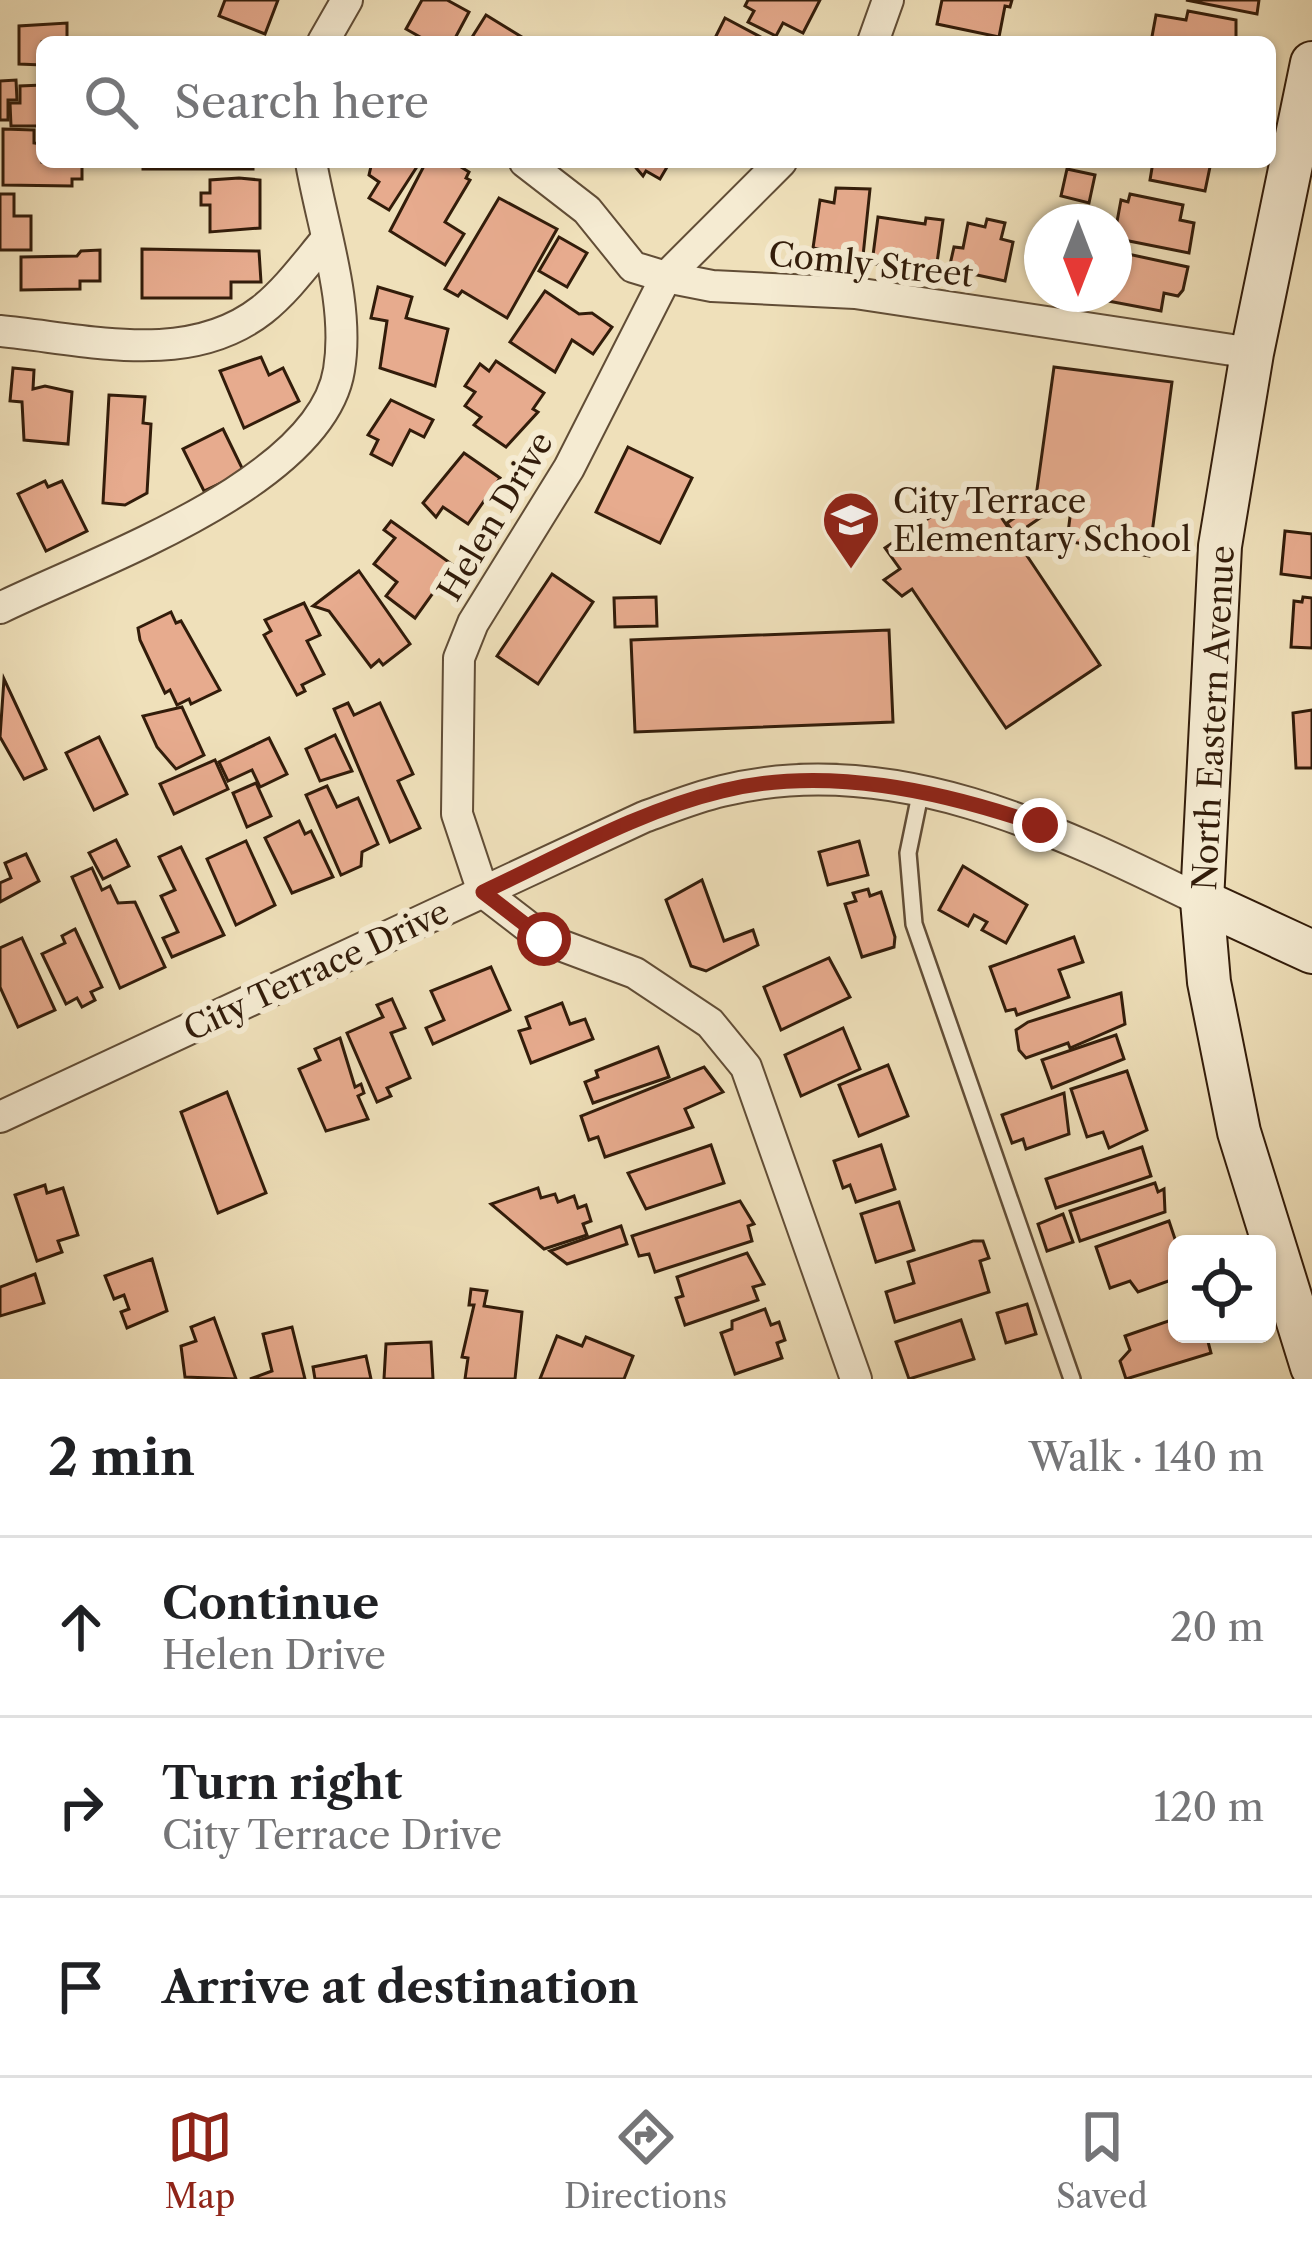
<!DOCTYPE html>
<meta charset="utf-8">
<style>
:root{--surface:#fff;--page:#f6f6f6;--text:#202124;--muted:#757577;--line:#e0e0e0;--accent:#8f2418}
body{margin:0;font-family:"Libre Caslon Text",serif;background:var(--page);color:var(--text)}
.controls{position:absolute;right:36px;bottom:36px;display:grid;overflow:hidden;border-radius:18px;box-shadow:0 3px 9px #0004}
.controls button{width:108px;height:108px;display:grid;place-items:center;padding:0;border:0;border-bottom:3px solid var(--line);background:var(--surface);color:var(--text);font:60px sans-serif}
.compass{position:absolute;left:1024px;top:204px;width:108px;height:108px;border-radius:50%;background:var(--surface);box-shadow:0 3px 9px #0004;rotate:180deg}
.stop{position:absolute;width:36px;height:36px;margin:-27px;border:9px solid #8f2418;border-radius:50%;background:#fff}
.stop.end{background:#8f2418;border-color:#fff;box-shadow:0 3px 12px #0008}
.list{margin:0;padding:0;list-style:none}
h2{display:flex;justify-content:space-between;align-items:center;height:156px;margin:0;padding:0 48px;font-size:51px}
h2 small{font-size:39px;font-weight:400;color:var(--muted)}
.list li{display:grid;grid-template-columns:78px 1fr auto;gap:36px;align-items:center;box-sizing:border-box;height:180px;padding:0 48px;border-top:3px solid var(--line)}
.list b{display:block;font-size:45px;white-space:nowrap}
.list p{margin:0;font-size:39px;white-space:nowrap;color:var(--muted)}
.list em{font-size:39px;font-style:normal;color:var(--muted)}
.icon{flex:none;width:66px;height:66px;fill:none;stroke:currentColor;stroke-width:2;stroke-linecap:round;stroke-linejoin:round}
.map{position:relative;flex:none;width:1312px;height:1379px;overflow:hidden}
.search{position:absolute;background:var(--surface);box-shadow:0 3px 9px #0004;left:36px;right:36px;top:36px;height:132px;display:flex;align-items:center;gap:30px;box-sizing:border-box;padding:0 42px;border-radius:18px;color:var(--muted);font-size:45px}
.sheet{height:696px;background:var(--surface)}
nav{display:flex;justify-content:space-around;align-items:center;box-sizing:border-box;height:168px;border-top:3px solid var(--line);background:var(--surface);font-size:33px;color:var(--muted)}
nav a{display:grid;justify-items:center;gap:6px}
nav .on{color:var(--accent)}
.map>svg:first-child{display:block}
.building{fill:#e7ab8e;stroke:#321c0a;stroke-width:3}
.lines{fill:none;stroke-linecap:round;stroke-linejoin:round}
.service-casing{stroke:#614d36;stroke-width:20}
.minor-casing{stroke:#614d36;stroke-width:34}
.secondary-casing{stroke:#321c0a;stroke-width:46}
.service{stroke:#f5ebd2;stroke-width:15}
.minor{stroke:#f5ebd2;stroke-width:30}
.secondary{stroke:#f5ebd2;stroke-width:42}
.route{stroke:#8f2418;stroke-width:15}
.labels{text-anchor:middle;stroke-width:12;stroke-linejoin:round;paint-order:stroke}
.street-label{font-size:33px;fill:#321c0a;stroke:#f5ebd2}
.poi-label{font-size:33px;fill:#321c0a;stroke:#f5ebd2;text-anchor:start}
</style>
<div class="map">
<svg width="1312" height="1379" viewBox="0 0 1312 1379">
<rect width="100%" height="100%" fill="#efe0ba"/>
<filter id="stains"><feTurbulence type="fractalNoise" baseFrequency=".00167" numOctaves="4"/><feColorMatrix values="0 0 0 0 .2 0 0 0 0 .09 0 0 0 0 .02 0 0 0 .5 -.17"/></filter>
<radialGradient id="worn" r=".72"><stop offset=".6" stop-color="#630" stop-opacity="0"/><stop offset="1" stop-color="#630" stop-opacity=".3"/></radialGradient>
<g class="building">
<polygon points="225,0 278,0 265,34 219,16"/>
<polygon points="422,0 447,0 469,12 453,42 429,42 406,29"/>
<polygon points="748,0 820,0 803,33 783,23 776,36 748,22 754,11 745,6"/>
<polygon points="942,0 1012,0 1010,7 1005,6 999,37 937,24"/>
<polygon points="1186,0 1259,0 1257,14"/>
<polygon points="1188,11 1236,20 1236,42 1151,42 1156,15 1186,20"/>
<polygon points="486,15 525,39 523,42 469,42"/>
<polygon points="725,18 770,42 713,42"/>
<polygon points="67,23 67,42 42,42 42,65 19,64 19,26"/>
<polygon points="16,80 17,100 8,100 8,120 0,120 0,81"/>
<polygon points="42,85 42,126 11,126 10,103 20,103 20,86"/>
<polygon points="3,129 34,130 34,143 42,144 42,162 82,162 82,179 72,179 72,186 3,185"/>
<rect x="143" y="162" width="110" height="7"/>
<polygon points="372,162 420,162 389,210 369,198 379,182 369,175"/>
<polygon points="426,162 453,162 469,172 466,178 470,180 445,222 464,234 445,265 390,231"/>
<polygon points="631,162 670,162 660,179 646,171 643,176"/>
<polygon points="1153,162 1211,162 1205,191 1150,180"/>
<polygon points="1067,169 1095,175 1089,203 1061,196"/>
<polygon points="239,178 260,180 260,228 210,232 210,205 201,205 201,193 210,193 210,180"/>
<polygon points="836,188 870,189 863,256 813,248 820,200 834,203"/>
<polygon points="0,194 14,194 14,216 31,216 31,250 0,250"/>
<polygon points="1130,194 1183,205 1180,220 1194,223 1189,253 1114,238 1121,200 1128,202"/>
<polygon points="499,198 557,229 507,318 462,291 458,296 445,289"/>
<polygon points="878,217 925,224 926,218 943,220 935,277 872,263"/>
<polygon points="987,219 1005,223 1001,239 1013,242 1005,281 949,269 954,247 963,248 968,223 985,227"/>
<polygon points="559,237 587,253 567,287 539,271"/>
<polygon points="142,249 259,251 261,282 231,282 231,298 142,298"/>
<polygon points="100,250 100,281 80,281 80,289 21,290 21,257 77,256 81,251"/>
<polygon points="1114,251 1188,267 1183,290 1178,296 1164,293 1161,311 1108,301 1114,294"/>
<polygon points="378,287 412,297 406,318 448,329 435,386 380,368 387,321 371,318"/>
<polygon points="545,291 579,314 592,313 612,327 593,354 572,340 555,372 510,342"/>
<polygon points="261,357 269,375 283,368 299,401 244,428 220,371"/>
<polygon points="496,361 544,393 533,409 538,412 506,447 474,425 481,417 465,406 475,392 465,386 480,364 489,371"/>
<polygon points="1054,367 1172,382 1149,556 1067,541 1071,509 1056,507 1015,535 1007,523 1035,504"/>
<polygon points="13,368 34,370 33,389 45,386 72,392 68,444 24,440 22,402 10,401"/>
<polygon points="109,395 145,397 143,423 151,424 147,493 125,505 103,503"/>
<polygon points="391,400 433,420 424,437 410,430 392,465 371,454 378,440 368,435"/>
<polygon points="223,429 244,472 204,491 183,449"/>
<polygon points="628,447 692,478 660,543 596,512"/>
<polygon points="464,453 500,478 468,524 443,507 436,517 423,503"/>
<polygon points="45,481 48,487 62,481 87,531 46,551 18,494"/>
<polygon points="979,484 1100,665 1006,728 912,589 902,596 884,580 900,569 885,548"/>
<polygon points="391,521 453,565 415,618 386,596 397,582 374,564 395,538 384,530"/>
<polygon points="1285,531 1312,534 1312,578 1281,574"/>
<polygon points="359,571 410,644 383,665 379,660 371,667 329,611 313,606"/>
<polygon points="552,574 593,602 538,684 497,656"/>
<polygon points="656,597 657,626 615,627 614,598"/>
<polygon points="1303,597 1312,598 1312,648 1291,647 1294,601 1302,602"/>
<polygon points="304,603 320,635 307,641 324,674 302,685 305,691 297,695 264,635 271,631 265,620"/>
<polygon points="171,612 176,623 181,621 220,690 191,704 189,699 177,705 170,690 165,693 140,640 138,628"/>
<polygon points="889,630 893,722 635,732 631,640"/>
<polygon points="4,679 46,769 24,779 0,737"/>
<polygon points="348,703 354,715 380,703 413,774 398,781 420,828 390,842 334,709"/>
<polygon points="182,707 204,755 176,769 157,747 143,716"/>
<polygon points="1312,710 1312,768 1296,768 1293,713"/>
<polygon points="335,735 352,771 320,781 306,749"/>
<polygon points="99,737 127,794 94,810 66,753"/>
<polygon points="269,738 287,774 260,787 252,770 228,781 219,762"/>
<polygon points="215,760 228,789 174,814 160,784"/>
<polygon points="256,783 271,816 247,827 233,793"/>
<polygon points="327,786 337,807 358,798 378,844 362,852 361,866 341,875 306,795"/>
<polygon points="299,821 305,834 311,831 333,877 292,893 265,838"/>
<polygon points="116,840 129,866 103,879 89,853"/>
<polygon points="246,841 275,905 236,925 207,859"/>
<polygon points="859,841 868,875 828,885 819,852"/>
<polygon points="181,847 224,935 172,957 163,938 178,932 161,896 175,890 159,857"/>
<polygon points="26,854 39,881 0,902 0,883 11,878 5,863"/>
<polygon points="963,866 1027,905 1006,943 982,930 987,922 974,915 968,926 939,910"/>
<polygon points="92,868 102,890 110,886 118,903 135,902 165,967 120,988 72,877"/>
<polygon points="702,880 724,941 753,930 758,945 706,971 691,966 666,900"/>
<polygon points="868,889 870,896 881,892 895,937 894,947 862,957 845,904 856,901 853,893"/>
<polygon points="75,929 102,987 91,992 95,1000 82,1007 77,998 66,1004 42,954 65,943 62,936"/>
<polygon points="1074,937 1083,962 1059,970 1069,997 1017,1015 1015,1009 1006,1011 990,967"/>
<polygon points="22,938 55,1010 18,1027 0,987 0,948"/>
<polygon points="829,958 850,997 781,1030 764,987"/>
<polygon points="491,967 510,1010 433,1044 426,1028 444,1020 431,991"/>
<polygon points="1121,993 1125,1024 1070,1048 1068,1043 1026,1058 1019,1050 1016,1030 1028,1022"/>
<polygon points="392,999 405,1028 391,1033 410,1078 387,1088 391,1096 377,1102 347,1033 383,1017 377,1005"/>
<polygon points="562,1003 570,1024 585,1019 593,1039 531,1063 519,1031 530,1028 526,1017"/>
<polygon points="843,1028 860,1069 801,1096 785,1055"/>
<polygon points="1116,1035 1124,1059 1052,1088 1042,1060"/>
<polygon points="340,1038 355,1087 361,1084 364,1093 358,1096 368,1119 326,1131 299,1069 320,1060 315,1049"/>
<polygon points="658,1047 669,1077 593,1103 585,1082 598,1077 596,1071"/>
<polygon points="888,1065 908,1116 859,1136 839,1085"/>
<polygon points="704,1067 723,1092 685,1109 693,1127 605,1157 598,1137 589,1140 581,1116"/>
<polygon points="1127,1071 1147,1130 1109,1148 1103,1132 1087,1137 1071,1089"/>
<polygon points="227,1092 266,1193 218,1213 181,1112"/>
<polygon points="1064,1093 1069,1134 1026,1149 1023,1139 1012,1143 1002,1115"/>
<polygon points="711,1145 724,1183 646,1209 628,1173"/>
<polygon points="881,1145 895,1189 856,1202 850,1185 843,1188 834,1161"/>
<polygon points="1142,1147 1151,1176 1056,1208 1046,1179"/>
<polygon points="1155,1183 1158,1192 1164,1189 1165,1212 1080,1241 1070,1211"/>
<polygon points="45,1185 47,1193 63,1188 78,1235 58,1241 62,1252 37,1261 15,1195"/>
<polygon points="538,1188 541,1198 555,1194 558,1202 574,1196 578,1208 586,1205 591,1221 583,1224 587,1235 544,1249 491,1204"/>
<polygon points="740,1201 754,1224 748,1226 752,1241 655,1272 649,1254 639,1256 632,1236"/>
<polygon points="899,1202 914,1250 876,1262 861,1214"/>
<polygon points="1063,1214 1073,1242 1047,1251 1038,1224"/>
<polygon points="1169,1221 1176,1242 1183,1244 1177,1244 1177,1278 1138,1292 1130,1281 1110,1288 1096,1247"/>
<polygon points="621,1226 627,1244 567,1264 550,1251"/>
<polygon points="973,1241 983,1241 989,1258 980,1261 989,1292 895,1322 886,1292 914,1283 908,1262"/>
<polygon points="747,1253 764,1284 753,1287 758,1300 685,1325 676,1298 683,1296 677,1277"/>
<polygon points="152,1259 167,1311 127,1328 121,1312 129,1309 124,1295 114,1299 105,1276"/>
<polygon points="35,1274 44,1303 0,1316 0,1287"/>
<polygon points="471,1289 487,1291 484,1306 522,1312 515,1379 465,1379 468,1358 462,1357 474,1305 469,1305"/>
<polygon points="1027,1304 1036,1334 1006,1343 997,1313"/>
<polygon points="765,1309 771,1325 779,1322 785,1340 777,1343 782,1358 735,1374 721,1333 732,1329 732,1321"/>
<polygon points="214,1318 236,1379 185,1377 181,1346 196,1341 191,1327"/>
<polygon points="1177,1318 1177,1334 1206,1334 1211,1353 1126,1379 1120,1361 1130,1350 1125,1336"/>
<polygon points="961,1320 974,1359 909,1379 896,1342"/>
<polygon points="292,1327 305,1379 250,1379 272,1371 263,1334"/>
<polygon points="557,1336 582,1346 586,1337 633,1356 624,1379 540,1379"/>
<polygon points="431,1342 433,1379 384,1379 386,1344"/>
<polygon points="366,1356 371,1379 315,1379 313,1367"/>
</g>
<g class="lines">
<g class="service-casing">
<polyline id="service" points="921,790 908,853 914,924 1072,1379"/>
</g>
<g class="minor-casing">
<g id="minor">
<polyline points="323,42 347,0"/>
<polyline points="873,42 888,0"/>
<polyline points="525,162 587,210 633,267 666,277 712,286 855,293 1252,353"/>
<polyline points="781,162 666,277 569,468 473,623 459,658 457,814 483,892 544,939 635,973 710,1023 746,1067 856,1379"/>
<path d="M0,331C85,339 188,368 262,310C286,291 305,265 325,241"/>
<path d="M0,608C96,561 321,483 339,370C350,304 322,226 311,162"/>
<path d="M0,1117L644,817C669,808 696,797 722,791C891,749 1055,829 1202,901"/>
</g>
</g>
<g class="secondary-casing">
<g id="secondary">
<polyline points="1312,63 1252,353 1220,546 1202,901 1209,982 1239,1132 1312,1367"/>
<polyline points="1202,901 1312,952"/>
</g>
</g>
<use href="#service" class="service"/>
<use href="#minor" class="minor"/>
<use href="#secondary" class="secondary"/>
</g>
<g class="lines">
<path class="route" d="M544,939L483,892C561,856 638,811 722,791C826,765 941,791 1040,825"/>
</g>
<defs>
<g id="school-pin" transform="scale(3)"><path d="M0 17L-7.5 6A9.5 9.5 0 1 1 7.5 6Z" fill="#8f2418" stroke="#f5ebd2"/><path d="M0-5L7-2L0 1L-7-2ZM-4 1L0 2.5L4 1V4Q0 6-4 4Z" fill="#fff"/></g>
</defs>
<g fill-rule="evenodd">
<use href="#school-pin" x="851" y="520"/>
</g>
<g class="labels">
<g class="street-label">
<text transform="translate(871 264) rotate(6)" y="12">Comly Street</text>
<text transform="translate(495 516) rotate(-59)" y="12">Helen Drive</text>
<text transform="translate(1213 718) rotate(-87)" y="12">North Eastern Avenue</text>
<text transform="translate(316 970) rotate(-25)" y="12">City Terrace Drive</text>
</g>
<g class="poi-label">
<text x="893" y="513">City Terrace<tspan x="893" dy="38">Elementary School</tspan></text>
</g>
</g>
<rect width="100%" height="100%" filter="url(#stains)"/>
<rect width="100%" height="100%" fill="url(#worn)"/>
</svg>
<div class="controls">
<button><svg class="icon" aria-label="locate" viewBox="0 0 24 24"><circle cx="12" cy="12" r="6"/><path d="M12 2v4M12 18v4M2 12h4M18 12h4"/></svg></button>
</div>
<svg class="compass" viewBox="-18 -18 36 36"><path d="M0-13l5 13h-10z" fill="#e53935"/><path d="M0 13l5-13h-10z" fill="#757577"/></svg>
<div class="stop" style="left:544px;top:939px"></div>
<div class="stop end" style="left:1040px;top:825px"></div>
<div class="search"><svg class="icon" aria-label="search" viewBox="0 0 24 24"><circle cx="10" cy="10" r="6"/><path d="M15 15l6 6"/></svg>Search here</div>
</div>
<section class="sheet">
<h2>2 min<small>Walk · 140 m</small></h2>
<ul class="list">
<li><svg class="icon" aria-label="ahead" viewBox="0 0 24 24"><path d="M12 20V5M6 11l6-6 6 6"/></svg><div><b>Continue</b><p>Helen Drive</p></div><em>20 m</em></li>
<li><svg class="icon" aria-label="right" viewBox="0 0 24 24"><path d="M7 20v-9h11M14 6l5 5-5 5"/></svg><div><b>Turn right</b><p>City Terrace Drive</p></div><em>120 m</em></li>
<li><svg class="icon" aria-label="arrive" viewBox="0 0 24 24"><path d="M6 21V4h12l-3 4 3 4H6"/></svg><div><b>Arrive at destination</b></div></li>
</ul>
</section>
<nav>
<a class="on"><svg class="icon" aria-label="map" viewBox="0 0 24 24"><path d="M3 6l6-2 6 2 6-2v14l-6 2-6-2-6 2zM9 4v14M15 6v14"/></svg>Map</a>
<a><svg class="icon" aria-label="directions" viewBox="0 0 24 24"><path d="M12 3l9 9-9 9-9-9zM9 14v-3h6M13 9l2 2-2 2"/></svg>Directions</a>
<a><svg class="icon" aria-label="saved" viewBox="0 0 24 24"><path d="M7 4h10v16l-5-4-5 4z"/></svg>Saved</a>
</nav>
